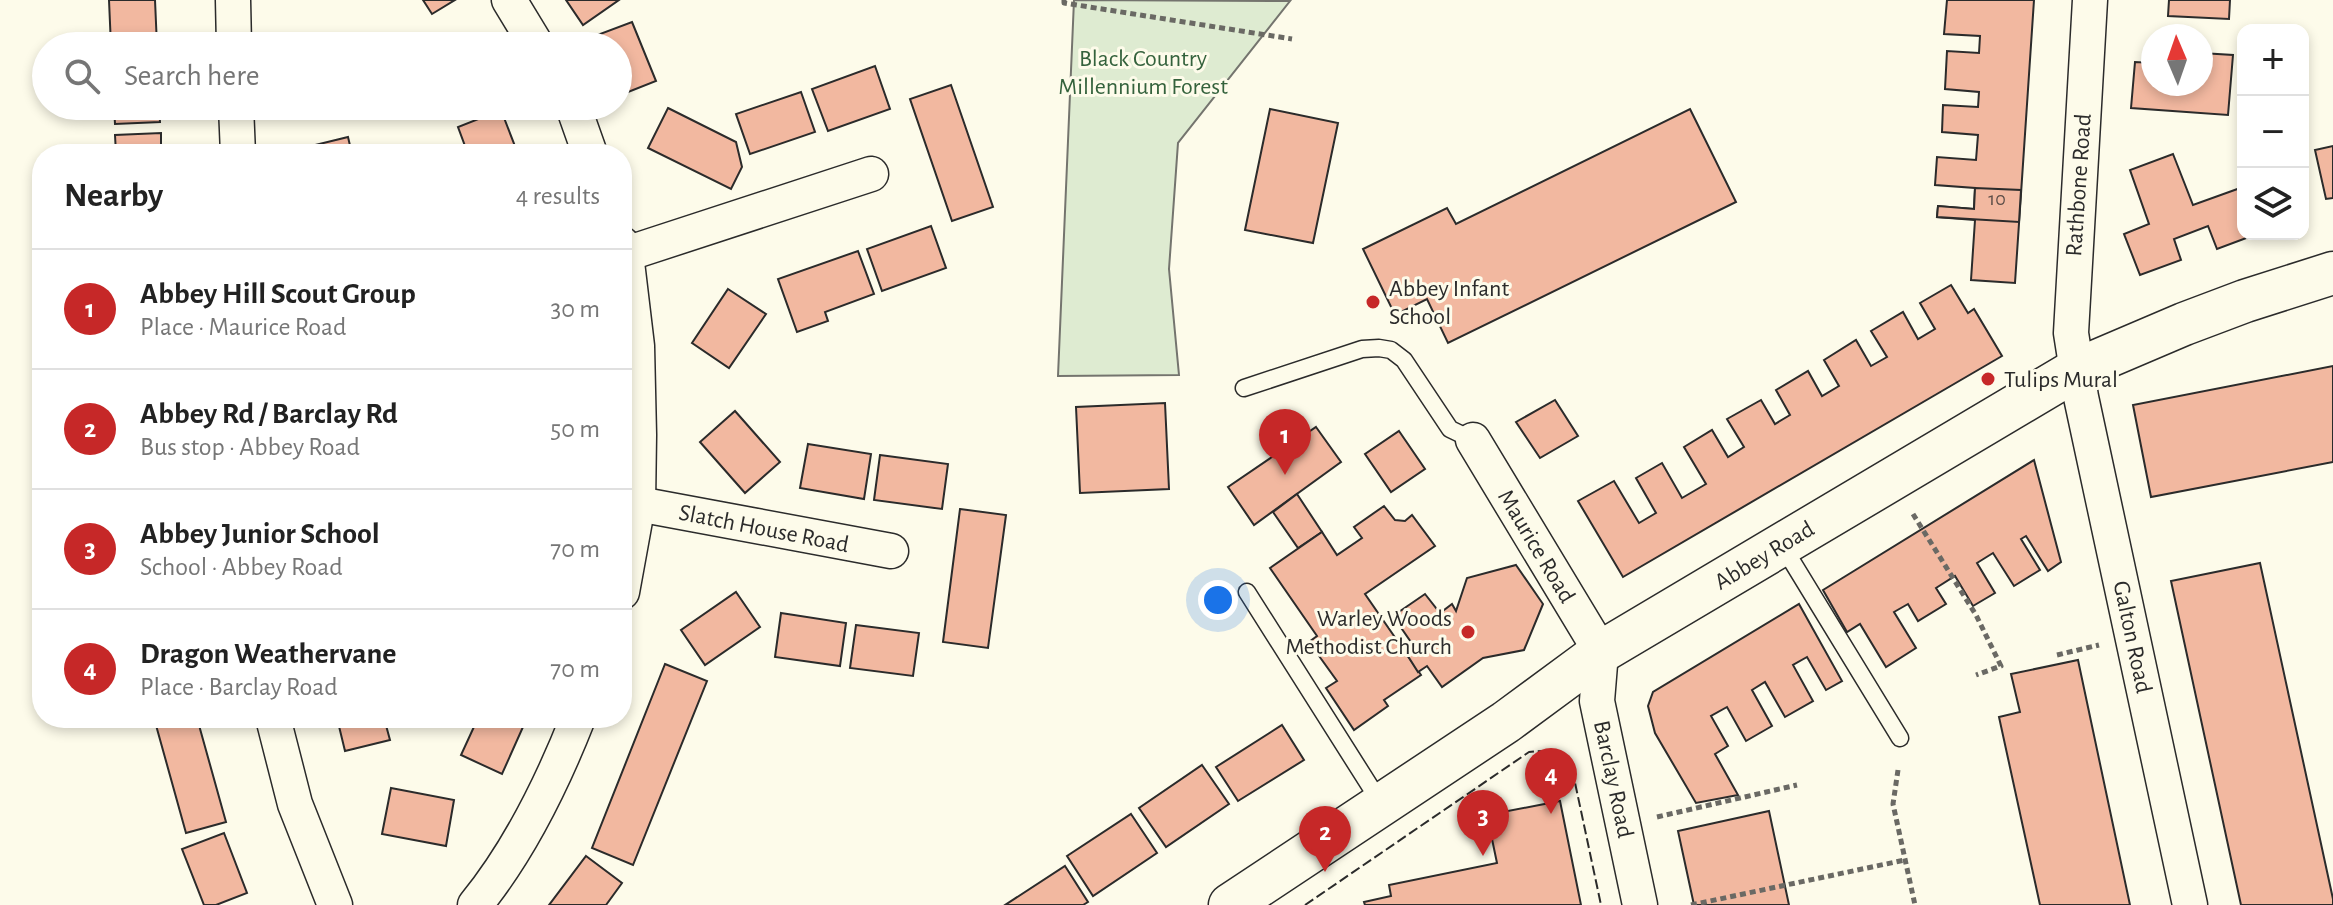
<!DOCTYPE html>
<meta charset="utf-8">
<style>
:root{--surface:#fff;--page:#f2f2f2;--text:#222;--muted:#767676;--line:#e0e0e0;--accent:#c62828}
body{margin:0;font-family:"Alegreya Sans",sans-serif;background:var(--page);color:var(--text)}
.controls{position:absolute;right:24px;top:24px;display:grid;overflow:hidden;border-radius:16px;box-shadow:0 4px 12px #0003}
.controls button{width:72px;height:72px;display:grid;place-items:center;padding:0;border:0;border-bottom:2px solid var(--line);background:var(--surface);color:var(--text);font:40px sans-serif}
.compass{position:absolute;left:2141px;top:24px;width:72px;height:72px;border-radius:50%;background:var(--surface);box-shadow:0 4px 12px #0003;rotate:358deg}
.you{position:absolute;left:1218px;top:600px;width:28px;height:28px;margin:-20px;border:6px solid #fff;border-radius:50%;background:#1a73e8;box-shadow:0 0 0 12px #1a73e833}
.badge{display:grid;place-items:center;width:52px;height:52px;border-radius:50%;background:var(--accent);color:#fff;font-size:26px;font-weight:700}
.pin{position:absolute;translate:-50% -66px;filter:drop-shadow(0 2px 4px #0008)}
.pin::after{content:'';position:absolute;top:42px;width:28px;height:24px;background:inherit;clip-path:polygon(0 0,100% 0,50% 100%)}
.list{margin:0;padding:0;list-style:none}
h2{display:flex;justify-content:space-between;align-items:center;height:104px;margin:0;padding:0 32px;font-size:34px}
h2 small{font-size:26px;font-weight:400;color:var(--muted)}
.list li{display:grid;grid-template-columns:52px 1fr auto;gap:24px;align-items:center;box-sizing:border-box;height:120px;padding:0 32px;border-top:2px solid var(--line)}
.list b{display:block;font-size:30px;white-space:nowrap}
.list p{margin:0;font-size:26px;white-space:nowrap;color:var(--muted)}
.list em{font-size:26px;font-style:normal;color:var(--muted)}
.icon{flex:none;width:44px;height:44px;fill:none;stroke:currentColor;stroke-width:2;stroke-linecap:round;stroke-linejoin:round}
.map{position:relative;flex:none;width:2333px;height:905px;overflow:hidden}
.search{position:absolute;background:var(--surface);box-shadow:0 4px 12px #0003;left:32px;top:32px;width:600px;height:88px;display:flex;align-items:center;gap:20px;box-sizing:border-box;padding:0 28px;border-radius:44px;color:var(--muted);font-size:30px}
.panel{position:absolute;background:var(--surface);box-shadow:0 4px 12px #0003;left:32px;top:144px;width:600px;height:584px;border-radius:32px}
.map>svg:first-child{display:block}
.green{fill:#deebd1;stroke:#74746e;stroke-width:2}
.building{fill:#f2b8a0;stroke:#2b2b2b;stroke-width:2}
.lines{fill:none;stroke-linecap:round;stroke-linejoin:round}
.service-casing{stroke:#2b2b2b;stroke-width:19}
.minor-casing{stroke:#2b2b2b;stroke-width:37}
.tertiary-casing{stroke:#2b2b2b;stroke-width:45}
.path{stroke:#6a6964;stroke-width:5;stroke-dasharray:6 4;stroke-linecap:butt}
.service{stroke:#fdfbea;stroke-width:16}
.minor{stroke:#fdfbea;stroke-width:34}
.tertiary{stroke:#fdfbea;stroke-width:42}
.fence{stroke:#2b2b2b;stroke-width:2;stroke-dasharray:10 4;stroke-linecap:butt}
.poi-dot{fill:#c62828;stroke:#fdfbea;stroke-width:3}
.labels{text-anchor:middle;stroke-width:6;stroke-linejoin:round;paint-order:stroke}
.number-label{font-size:20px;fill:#5d4e48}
.park-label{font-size:24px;fill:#34623c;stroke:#fdfbea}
.street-label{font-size:24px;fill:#2b2b2b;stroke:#fdfbea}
.poi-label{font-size:24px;fill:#2b2b2b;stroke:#fdfbea;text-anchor:start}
</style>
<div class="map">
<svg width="2333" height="905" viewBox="0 0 2333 905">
<rect width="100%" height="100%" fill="#fdfbea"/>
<polygon class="green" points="1074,0 1290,1 1178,143 1169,269 1179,375 1058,376"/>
<g class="building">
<polygon points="109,0 155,0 157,46 111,46"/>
<polygon points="423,0 455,0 432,14"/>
<polygon points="566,0 619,0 583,25"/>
<polygon points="1947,0 2034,0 2015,283 1971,280 1975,220 1937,217 1938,206 1974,209 1975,188 1935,185 1937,157 1976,160 1978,135 1942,132 1943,105 1978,107 1979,92 1945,89 1947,51 1979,53 1980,36 1944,34"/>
<polygon points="2169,0 2230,0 2229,19 2168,16"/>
<polygon points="632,22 656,81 618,96 618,46 596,46 592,37"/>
<polygon points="344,33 345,46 298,46 298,35"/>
<polygon points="456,35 463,46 438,46"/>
<polygon points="2201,53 2233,55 2228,115 2131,108 2135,62 2153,63 2153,84 2201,84"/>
<polygon points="875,66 890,109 828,131 812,89"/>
<polygon points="951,85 993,207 952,221 910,99"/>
<polygon points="801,92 815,132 750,154 736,114"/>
<polygon points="114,106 159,106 160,122 115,124"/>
<polygon points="668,108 736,142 742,167 731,189 648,148"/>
<polygon points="1270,109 1338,123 1313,243 1245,230"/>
<polygon points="1690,109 1736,202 1448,343 1427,299 1395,315 1363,249 1447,208 1456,224"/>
<polygon points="501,110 518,154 468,154 458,127"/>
<polygon points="161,133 161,154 116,154 115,135"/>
<polygon points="348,137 352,154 305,154 303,148"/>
<polygon points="2333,146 2333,198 2326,199 2315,150"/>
<polygon points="2173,154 2193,205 2243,187 2243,234 2257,234 2217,249 2208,226 2174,239 2181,260 2140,275 2124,234 2149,224 2130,170"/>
<polygon points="1975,188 2021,190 2019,222 1937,217 1938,206 1974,209"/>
<polygon points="931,226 946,268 882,291 867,249"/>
<polygon points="858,251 874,294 825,312 828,321 797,332 778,279"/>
<polygon points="1951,285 1968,313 1974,309 2002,356 1623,577 1578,501 1614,481 1639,523 1656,513 1636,478 1662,463 1682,498 1706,484 1684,447 1712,430 1728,457 1744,447 1727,419 1761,400 1775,424 1790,415 1776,390 1808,371 1822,396 1839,386 1824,360 1856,340 1871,366 1887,357 1871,331 1903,312 1918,339 1935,329 1920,303"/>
<polygon points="728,289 766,314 729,368 692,343"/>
<polygon points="2333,366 2333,462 2151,497 2133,405"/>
<polygon points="1555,400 1578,436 1540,458 1516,422"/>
<polygon points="1165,403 1169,489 1080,493 1076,407"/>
<polygon points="735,411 780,462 745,493 700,442"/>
<polygon points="1316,427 1341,462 1254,525 1228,487"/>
<polygon points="1399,431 1425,469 1391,492 1365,454"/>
<polygon points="808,444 871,454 864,499 800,488"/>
<polygon points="880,455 948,464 942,509 874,500"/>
<polygon points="2034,460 2061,562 2048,571 2026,536 2021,539 2040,570 2014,586 1993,553 1977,563 1995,593 1973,606 1955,576 1936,588 1946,604 1918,621 1908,604 1894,612 1916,648 1886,667 1860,624 1847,632 1823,590"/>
<polygon points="1297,494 1322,532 1298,548 1273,512"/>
<polygon points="1384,506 1395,520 1405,521 1412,515 1435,546 1365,594 1421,675 1384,700 1388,706 1354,730 1326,688 1337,681 1309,642 1317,636 1270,568 1322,532 1337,555 1362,538 1354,527"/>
<polygon points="960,509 1006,515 988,648 943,642"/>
<polygon points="2260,563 2333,899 2333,905 2241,905 2171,581"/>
<polygon points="1516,565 1543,604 1524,650 1483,658 1442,687 1427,666 1418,672 1406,653 1415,648 1393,616 1425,594 1440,613 1452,604 1456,611 1467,578"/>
<polygon points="736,592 760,627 705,665 681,630"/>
<polygon points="1799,604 1842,681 1826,690 1807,657 1793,665 1813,701 1785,717 1765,682 1752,690 1772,726 1746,741 1727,707 1711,716 1728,746 1715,754 1738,795 1696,803 1655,733 1648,706 1653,692"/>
<polygon points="781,613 846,623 840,666 775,657"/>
<polygon points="856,625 919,633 913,676 850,668"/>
<polygon points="2078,660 2130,905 2040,905 1999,717 2020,712 2011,674"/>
<polygon points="665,664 707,681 633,865 592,848"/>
<polygon points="154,718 197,718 226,822 186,833"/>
<polygon points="337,718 384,718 390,740 345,751"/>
<polygon points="478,718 527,718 502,774 461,755"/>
<polygon points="1282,725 1304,760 1238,801 1216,767"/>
<polygon points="1202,765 1229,804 1166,847 1139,808"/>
<polygon points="391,788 454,800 446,846 382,834"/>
<polygon points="1560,801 1581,905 1365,905 1364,902 1391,896 1389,885 1497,863 1487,815"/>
<polygon points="1769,811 1789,905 1694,905 1678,831"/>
<polygon points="1131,814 1157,853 1093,896 1067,856"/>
<polygon points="224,833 247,893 216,905 204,905 182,849"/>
<polygon points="586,856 622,883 606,905 549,905"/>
<polygon points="1065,866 1088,902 1083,905 1005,905"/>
</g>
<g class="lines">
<g class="service-casing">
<g id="service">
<polyline points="1244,388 1362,349 1379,348 1391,350 1404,360 1450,429 1473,440"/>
<polyline points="1782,545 1900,738"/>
<polyline points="1247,592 1380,802"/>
</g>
</g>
<g class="minor-casing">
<g id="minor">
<polyline points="233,0 234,46"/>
<polyline points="509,0 537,46"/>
<polyline points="2090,0 2071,333 2081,397 2190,905"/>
<polyline points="236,106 238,154"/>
<polyline points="573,106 590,154"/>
<polyline points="622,244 626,254 637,346 639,435 638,504 622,592"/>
<polyline points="626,254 871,174"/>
<polyline points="1473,440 1601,652 1597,701 1640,905"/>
<polyline points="638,504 891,551"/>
<polyline points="273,718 295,804 335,905"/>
<path d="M475,905C520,850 552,784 578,718"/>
</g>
</g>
<g class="tertiary-casing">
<polyline id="tertiary" points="1230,905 1506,722 1601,652 2076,370 2184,324 2245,301 2333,273"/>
</g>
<g class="path">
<polyline points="1064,0 1064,3 1292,39"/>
<polyline points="1913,514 1976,615 2001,666 1976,675"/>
<polyline points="2057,655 2099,645"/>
<polyline points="1898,770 1893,804 1915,905"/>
<polyline points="1657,817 1797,785"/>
<polyline points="1691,905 1905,860"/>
</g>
<use href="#service" class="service"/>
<use href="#minor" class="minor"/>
<use href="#tertiary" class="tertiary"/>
<path class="fence" d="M1305,905L1529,752C1557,749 1564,751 1574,778L1601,905"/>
</g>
<g class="poi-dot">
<circle cx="1373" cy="302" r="8"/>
<circle cx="1988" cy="379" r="8"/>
<circle cx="1468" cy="632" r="8"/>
</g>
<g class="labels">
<g class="number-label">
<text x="1997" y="205">10</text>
</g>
<g class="park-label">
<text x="1143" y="66">Black Country<tspan x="1143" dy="28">Millennium Forest</tspan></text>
</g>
<g class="street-label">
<text transform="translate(2078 185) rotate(-86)" y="8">Rathbone Road</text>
<text transform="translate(764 528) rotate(11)" y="8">Slatch House Road</text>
<text transform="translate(1537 546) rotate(59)" y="8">Maurice Road</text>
<text transform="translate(1764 555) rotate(-31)" y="8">Abbey Road</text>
<text transform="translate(2133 637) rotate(78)" y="8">Galton Road</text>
<text transform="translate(1614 779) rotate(78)" y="8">Barclay Road</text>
</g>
<g class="poi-label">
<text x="1389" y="296">Abbey Infant<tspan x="1389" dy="28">School</tspan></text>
<text x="2004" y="387">Tulips Mural</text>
<text x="1452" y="626" text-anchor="end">Warley Woods<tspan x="1452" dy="28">Methodist Church</tspan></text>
</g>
</g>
</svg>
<div class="controls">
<button>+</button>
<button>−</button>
<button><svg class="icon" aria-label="layers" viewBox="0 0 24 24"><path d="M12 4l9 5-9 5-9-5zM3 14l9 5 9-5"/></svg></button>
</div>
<svg class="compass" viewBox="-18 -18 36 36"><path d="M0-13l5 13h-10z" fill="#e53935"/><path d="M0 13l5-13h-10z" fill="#767676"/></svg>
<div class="you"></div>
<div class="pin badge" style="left:1285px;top:475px">1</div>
<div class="pin badge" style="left:1325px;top:872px">2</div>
<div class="pin badge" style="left:1483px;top:856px">3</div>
<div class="pin badge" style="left:1551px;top:814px">4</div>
<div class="search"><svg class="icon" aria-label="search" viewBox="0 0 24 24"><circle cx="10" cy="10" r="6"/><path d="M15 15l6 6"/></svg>Search here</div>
<section class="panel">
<h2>Nearby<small>4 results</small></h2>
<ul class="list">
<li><span class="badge">1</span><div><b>Abbey Hill Scout Group</b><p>Place · Maurice Road</p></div><em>30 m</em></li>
<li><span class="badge">2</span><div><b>Abbey Rd / Barclay Rd</b><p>Bus stop · Abbey Road</p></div><em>50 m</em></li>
<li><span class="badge">3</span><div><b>Abbey Junior School</b><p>School · Abbey Road</p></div><em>70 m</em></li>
<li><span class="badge">4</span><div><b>Dragon Weathervane</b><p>Place · Barclay Road</p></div><em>70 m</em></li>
</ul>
</section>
</div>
